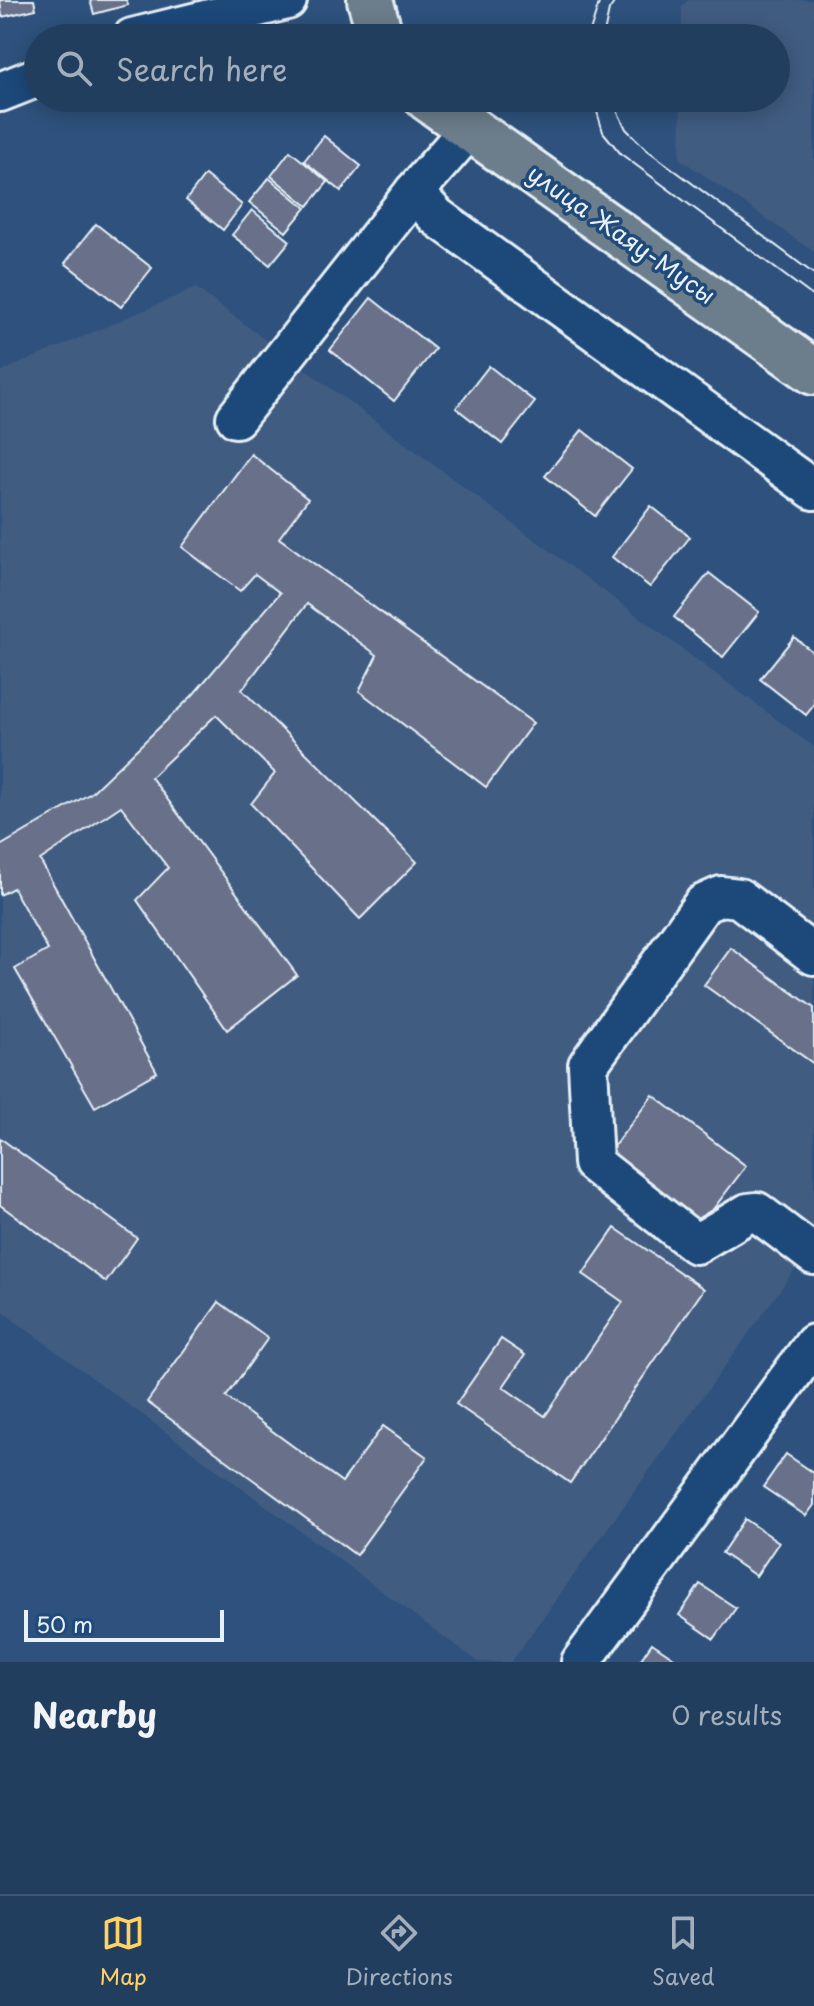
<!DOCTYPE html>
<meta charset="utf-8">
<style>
:root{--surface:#223e5e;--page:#2e4967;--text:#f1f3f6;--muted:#a2aebc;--line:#3f5773;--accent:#ffd166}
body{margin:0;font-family:"Playpen Sans",sans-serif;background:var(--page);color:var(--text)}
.scale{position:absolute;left:24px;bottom:20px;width:200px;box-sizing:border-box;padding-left:8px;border:4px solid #e8f1f8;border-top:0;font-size:22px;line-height:28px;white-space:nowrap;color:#e8f1f8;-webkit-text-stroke:6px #1f4a7a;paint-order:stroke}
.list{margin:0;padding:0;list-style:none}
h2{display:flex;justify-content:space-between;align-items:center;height:104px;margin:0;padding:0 32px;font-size:34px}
h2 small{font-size:26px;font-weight:400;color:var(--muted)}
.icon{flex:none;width:44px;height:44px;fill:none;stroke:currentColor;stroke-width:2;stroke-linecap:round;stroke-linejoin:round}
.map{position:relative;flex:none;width:814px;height:1662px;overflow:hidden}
.search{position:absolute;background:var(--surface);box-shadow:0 4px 20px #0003;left:24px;right:24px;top:24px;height:88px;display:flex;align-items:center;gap:20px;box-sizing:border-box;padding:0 28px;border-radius:44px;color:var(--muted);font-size:30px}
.sheet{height:232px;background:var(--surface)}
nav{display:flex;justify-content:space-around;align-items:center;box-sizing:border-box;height:112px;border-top:2px solid var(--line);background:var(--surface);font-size:22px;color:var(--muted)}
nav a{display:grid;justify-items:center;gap:4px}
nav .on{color:var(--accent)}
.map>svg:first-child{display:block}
.built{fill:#405b81}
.building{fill:#69718a;stroke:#e8f1f8;stroke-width:2}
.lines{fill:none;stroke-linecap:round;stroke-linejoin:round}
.minor-casing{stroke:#e8f1f8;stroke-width:44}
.major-casing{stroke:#e8f1f8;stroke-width:50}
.minor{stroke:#1f4a7a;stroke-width:38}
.major{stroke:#6c7d8b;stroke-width:44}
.tram{stroke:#e8f1f8;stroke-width:2}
.labels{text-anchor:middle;stroke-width:7;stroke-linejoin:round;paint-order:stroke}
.street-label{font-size:24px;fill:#e8f1f8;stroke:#1f4a7a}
</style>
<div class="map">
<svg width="814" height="1662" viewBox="0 0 814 1662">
<rect width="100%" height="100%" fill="#2e527d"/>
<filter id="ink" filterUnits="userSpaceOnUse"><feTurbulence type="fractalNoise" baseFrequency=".0125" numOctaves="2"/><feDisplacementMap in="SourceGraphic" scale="16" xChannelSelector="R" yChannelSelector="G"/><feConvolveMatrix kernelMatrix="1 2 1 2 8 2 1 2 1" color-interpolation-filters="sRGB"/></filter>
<g filter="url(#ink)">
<g class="built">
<polygon points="688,0 814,0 814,252 680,159 681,98 776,98 776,38 682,38 682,6"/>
<polygon points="196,288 814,747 814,1243 511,1662 478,1662 0,1310 0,372"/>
</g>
<g class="building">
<polygon points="0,0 34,0 36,9 2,17"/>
<polygon points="90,0 126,0 128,5 94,14"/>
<polygon points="324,136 361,166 341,191 304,161"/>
<polygon points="290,151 328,182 308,206 271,176"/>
<polygon points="205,175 242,205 223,230 186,200"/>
<polygon points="269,178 306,208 286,232 249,202"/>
<polygon points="252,210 290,241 270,265 232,235"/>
<polygon points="96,224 152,268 121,307 65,263"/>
<polygon points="371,298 435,349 394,401 330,350"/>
<polygon points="489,366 535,402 502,444 456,408"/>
<polygon points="582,430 632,469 595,516 545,476"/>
<polygon points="251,454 308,499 279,538 533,723 486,787 359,691 377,655 307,604 242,690 417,862 360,919 251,804 275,773 216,715 151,777 297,975 227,1030 137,900 168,868 121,806 40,860 157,1072 95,1107 15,969 48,950 13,888 0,895 0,846 91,793 192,696 280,593 255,574 240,591 182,547"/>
<polygon points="651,506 690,537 650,587 612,557"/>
<polygon points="709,573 759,612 723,657 674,617"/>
<polygon points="794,637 814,653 814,705 806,715 760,679"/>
<polygon points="731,948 814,1008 814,1064 704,985"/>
<polygon points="653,1095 746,1166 701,1225 608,1154"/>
<polygon points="0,1138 137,1238 106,1282 0,1205"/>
<polygon points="615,1228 704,1289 570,1483 456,1404 501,1339 525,1355 503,1387 545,1416 623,1302 583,1274"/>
<polygon points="219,1302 268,1338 226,1397 342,1482 383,1426 427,1457 356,1555 147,1402"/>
<polygon points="786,1454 814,1473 814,1505 806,1516 763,1487"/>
<polygon points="745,1519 779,1542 756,1576 722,1553"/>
<polygon points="700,1584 736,1608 714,1639 679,1615"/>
<polygon points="652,1643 680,1662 639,1662"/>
</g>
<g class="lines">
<g class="minor-casing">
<g id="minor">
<polyline points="132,38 287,0"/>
<polyline points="0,92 38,77"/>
<polyline points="414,192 437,217 814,490"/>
<polyline points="236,418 414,192 470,128"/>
<polyline points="814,955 739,898 721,896 703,904 588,1065 593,1163 696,1244 748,1213 757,1212 814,1255"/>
<polyline points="581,1662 814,1344"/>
</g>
</g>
<g class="major-casing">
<g id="major">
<polyline points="370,0 381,38"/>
<polyline points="427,98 814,372"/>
</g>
</g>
<use href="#minor" class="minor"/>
<use href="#major" class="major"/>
<g class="tram">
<polyline points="588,38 600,0"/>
<polyline points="603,38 609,10 616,0"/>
<polyline points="593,98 603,132 621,154 814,297"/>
<polyline points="611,98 626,129 646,149 814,274"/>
</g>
</g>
</g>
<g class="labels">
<g class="street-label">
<text transform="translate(621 235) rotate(35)" y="8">улица Жаяу-Мусы</text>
</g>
</g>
</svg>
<div class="scale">50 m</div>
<div class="search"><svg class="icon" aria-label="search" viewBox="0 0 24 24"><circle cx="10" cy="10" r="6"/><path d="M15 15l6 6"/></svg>Search here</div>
</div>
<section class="sheet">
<h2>Nearby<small>0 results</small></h2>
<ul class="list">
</ul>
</section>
<nav>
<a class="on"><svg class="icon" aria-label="map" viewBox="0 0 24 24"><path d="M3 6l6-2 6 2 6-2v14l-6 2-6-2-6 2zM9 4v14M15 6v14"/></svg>Map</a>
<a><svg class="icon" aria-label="directions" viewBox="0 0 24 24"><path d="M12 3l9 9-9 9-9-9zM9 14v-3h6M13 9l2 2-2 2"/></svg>Directions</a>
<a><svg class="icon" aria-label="saved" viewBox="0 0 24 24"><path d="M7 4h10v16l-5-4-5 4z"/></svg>Saved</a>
</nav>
